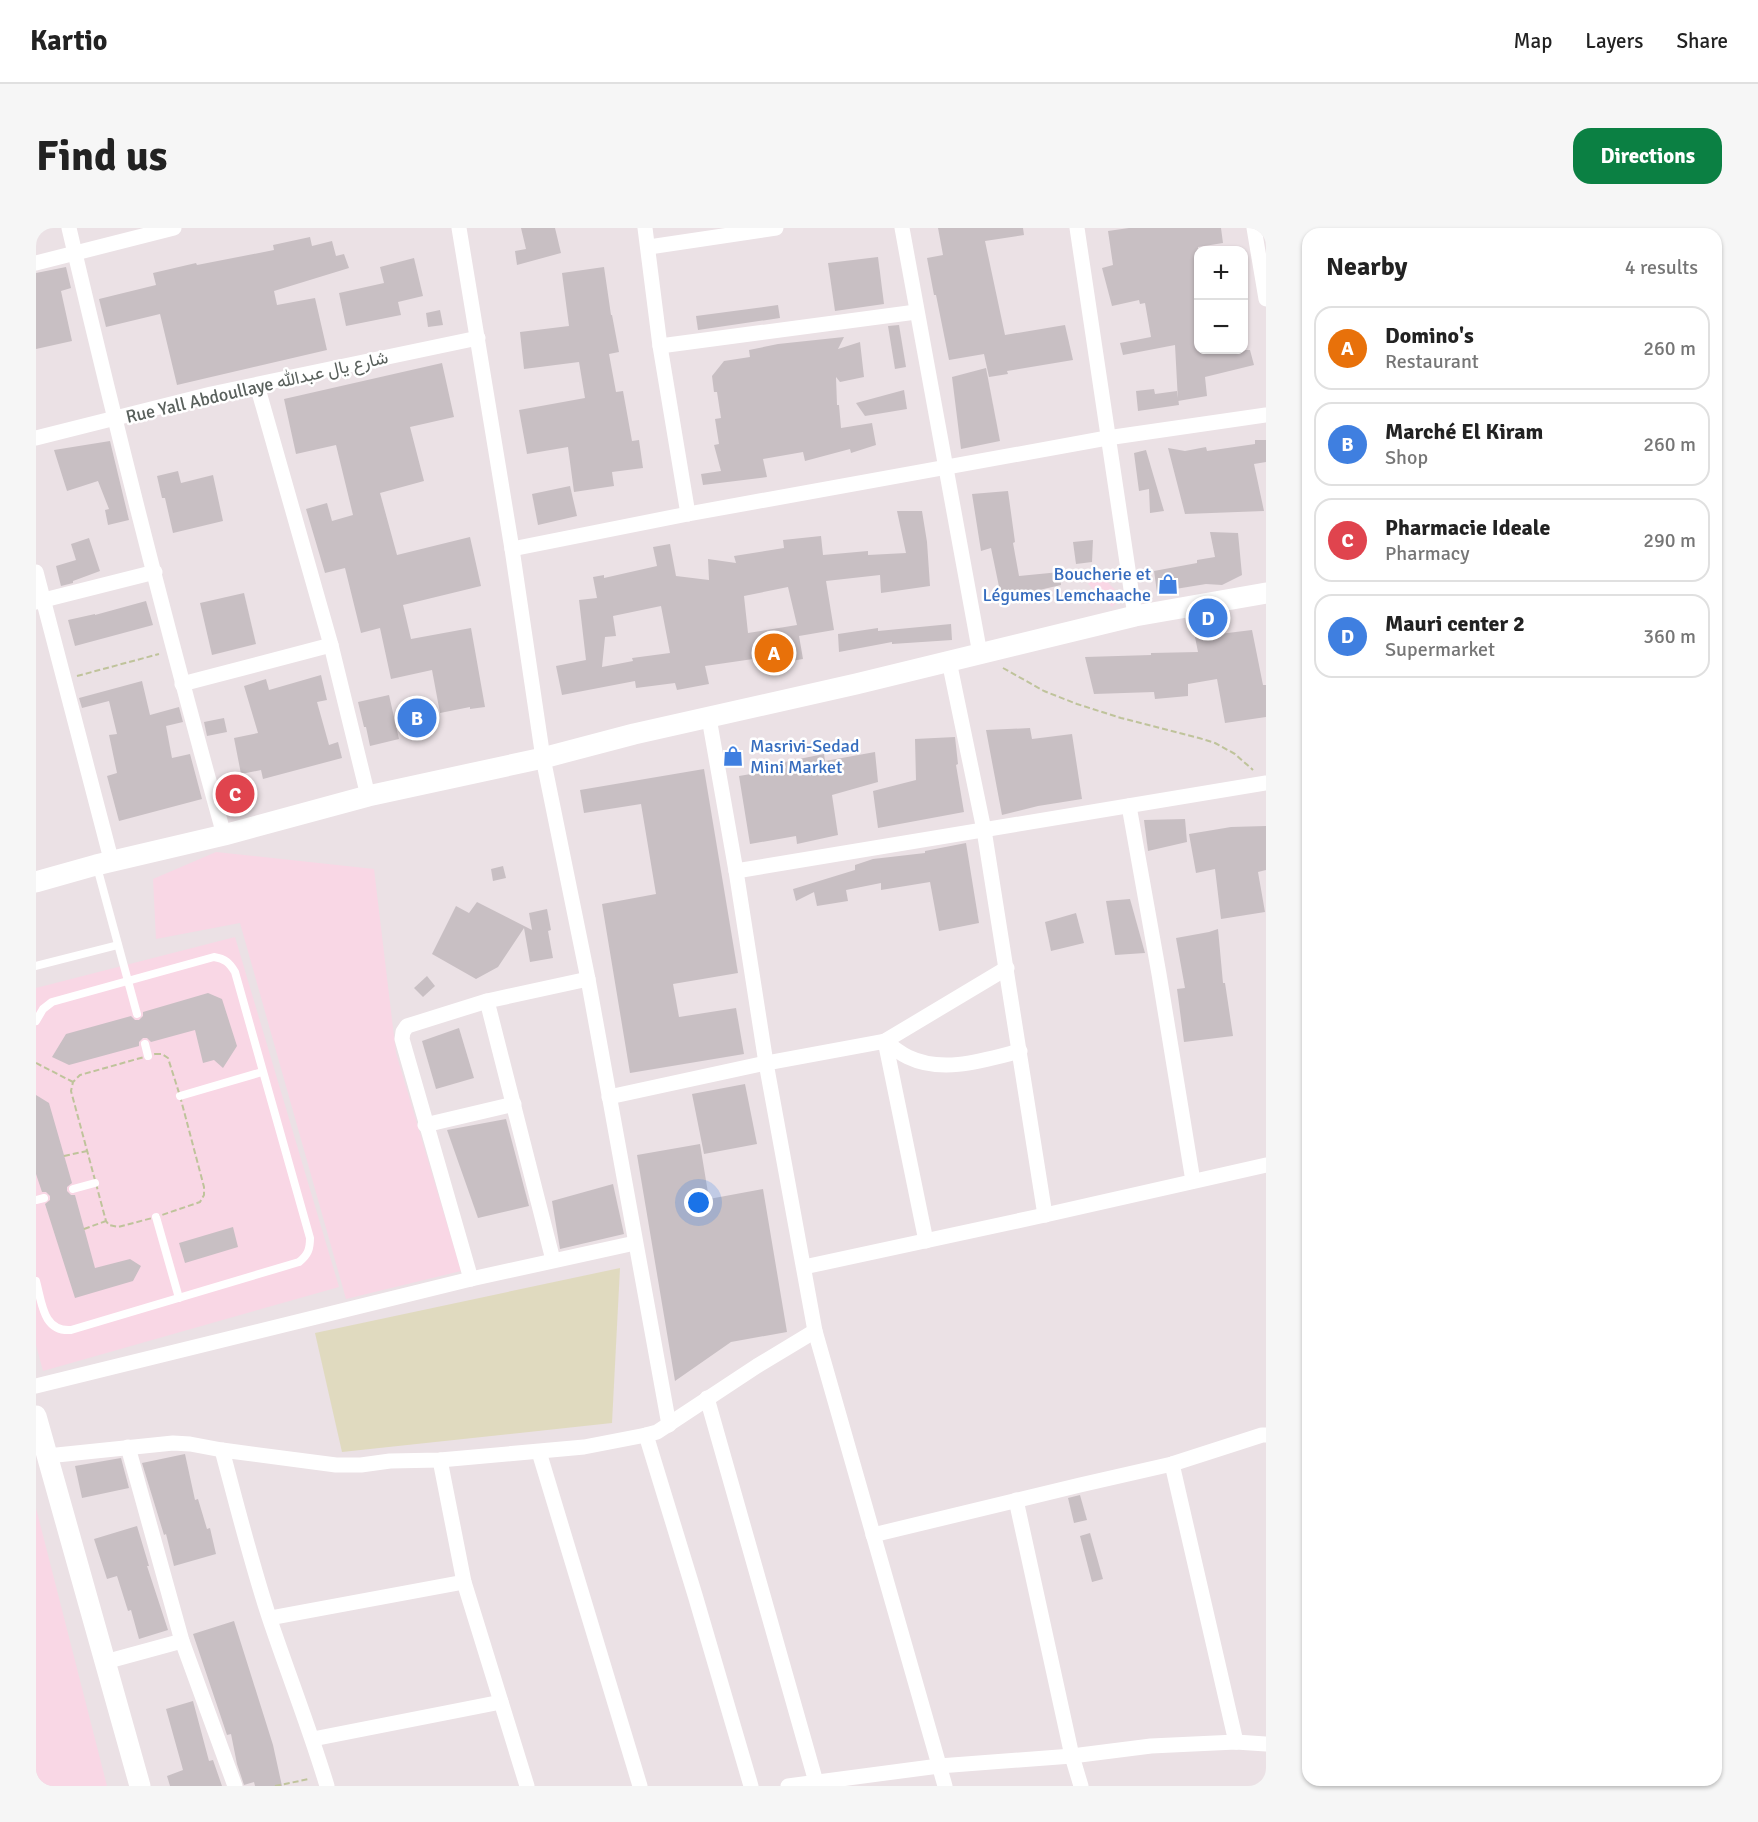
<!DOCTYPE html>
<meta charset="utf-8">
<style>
:root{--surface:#fff;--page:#f6f6f6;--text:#222;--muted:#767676;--line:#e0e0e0;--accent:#0b8043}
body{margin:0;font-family:Signika,Vazirmatn,sans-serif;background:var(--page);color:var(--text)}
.controls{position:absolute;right:18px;top:18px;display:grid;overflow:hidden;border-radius:12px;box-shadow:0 2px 4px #0004}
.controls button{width:54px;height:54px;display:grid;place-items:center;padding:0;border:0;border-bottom:2px solid var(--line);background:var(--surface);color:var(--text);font:30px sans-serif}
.you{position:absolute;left:663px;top:975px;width:21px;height:21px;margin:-15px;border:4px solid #fff;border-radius:50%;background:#1a73e8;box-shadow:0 0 0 9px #1a73e833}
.badge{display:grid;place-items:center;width:39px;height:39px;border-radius:50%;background:var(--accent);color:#fff;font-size:20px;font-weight:700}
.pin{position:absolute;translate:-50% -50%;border:3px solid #fff;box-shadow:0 2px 6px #0006}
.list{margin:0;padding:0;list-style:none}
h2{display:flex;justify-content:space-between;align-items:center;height:78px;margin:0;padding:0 24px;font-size:26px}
h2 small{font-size:20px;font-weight:400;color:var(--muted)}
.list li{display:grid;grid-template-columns:39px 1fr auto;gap:18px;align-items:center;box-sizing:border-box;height:84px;margin:0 12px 12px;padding:0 12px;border:2px solid var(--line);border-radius:18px}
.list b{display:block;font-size:22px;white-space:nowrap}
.list p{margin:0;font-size:20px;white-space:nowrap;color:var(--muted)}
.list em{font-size:20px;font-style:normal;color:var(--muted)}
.map{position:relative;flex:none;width:1230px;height:1558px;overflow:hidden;border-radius:18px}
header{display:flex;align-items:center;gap:36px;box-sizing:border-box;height:84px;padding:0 30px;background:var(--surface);border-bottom:2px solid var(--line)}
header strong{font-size:28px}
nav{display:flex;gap:33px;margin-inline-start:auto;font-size:21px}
.intro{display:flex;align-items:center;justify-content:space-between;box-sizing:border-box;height:144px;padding:0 36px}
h1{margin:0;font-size:42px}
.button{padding:15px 27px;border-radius:18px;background:var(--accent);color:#fff;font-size:21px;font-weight:700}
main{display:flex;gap:36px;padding:0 36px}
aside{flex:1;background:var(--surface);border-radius:18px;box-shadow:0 2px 4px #0004}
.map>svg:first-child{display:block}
.commercial{fill:#f9d7e5}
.green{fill:#e0dabf}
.building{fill:#c8bfc3;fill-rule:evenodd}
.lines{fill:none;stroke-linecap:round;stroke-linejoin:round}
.path{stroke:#bfc39b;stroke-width:2;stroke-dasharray:6 3;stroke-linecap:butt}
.lane{stroke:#fff;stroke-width:8}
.street{stroke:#fff;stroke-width:15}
.secondary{stroke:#fff;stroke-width:21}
.labels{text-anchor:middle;stroke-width:5;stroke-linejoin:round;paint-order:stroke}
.street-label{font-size:18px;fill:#59605c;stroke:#fff}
.shop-label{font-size:18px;fill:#366cbe;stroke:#fff;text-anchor:end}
</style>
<header>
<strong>Kartio</strong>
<nav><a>Map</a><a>Layers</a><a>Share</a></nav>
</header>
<div class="intro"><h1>Find us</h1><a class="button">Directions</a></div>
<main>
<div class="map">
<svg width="1230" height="1558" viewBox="0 0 1230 1558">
<rect width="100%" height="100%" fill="#ebe1e5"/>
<g class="commercial">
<polygon points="1062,344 1086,369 1076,379 1052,356"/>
<polygon points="180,624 338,641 360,825 425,1043 310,1071 204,695 120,711 117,651"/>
<polygon points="199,709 303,1059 7,1143 0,1117 0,760"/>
<polygon points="0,1280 71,1558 0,1558"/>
</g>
<polygon class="green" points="584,1040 576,1195 306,1224 279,1105"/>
<g class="building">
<polygon points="485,0 519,0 525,25 481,37 479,23 490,21"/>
<polygon points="902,0 987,0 988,7 949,13 969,107 1029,97 1037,132 971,143 972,146 953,149 948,126 913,132 900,67 898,67 891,30 907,27"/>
<polygon points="1093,0 1185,0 1187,15 1162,19 1162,122 1214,122 1218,137 1169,149 1171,168 1142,173 1139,117 1087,127 1084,115 1115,109 1109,75 1104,76 1103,72 1076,78 1066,40 1077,37 1072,3"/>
<polygon points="274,9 276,18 296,13 300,28 308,26 313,40 238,63 241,77 279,70 291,122 141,157 124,86 70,99 63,71 120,57 117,45 160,35 161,37 238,22 237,17"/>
<polygon points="842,29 848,76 799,83 792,35"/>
<polygon points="378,30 387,68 362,74 365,87 310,98 303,65 348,55 344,39"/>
<polygon points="30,39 35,60 25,63 36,113 0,121 0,45"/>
<polygon points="568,39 575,87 576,87 583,124 573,126 580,164 587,163 596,213 603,212 607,240 576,244 578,258 538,264 532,219 491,226 483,182 549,170 543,134 488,141 484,104 533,98 526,45"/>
<polygon points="742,77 744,90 662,102 660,88"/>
<polygon points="404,82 407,97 392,99 390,85"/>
<polygon points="863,97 870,139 859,141 852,98"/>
<polygon points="808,109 802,121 824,114 828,149 804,154 800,149 801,177 803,177 805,200 836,195 840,217 815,225 814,221 769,233 767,224 727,231 731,249 667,257 665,246 685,243 678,217 683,216 679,191 685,190 681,164 678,164 676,148 688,133 714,129 713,122 742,116"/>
<polygon points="406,135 418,189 374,199 388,253 344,265 361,327 434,309 445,358 367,377 375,411 435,400 449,479 434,481 434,479 404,485 396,442 355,451 344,400 325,405 309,340 289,345 270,281 291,275 296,293 317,287 300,217 260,226 248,171"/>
<polygon points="950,140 964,213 925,221 916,149"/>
<polygon points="1118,161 1119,166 1141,163 1143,177 1102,183 1100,163"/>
<polygon points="868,162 871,181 829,188 820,175"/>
<polygon points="1219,212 1230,212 1230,234 1218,236 1228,283 1149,286 1132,220 1149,223 1170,219 1171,223 1219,216"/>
<polygon points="74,213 93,292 72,297 69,282 73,281 62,253 31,263 18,222"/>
<polygon points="1110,222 1117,246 1128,283 1114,285 1113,261 1103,263 1098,225"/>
<polygon points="142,243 145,255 177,247 187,293 137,305 129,270 126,270 121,248"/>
<polygon points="534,258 541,288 502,297 496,266"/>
<polygon points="972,263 979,314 977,315 983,348 1024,344 1025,357 986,366 987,373 966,373 955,320 945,323 936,266"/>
<path d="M861,283H886L891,314L894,358L845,365L844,347L790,353L798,402L763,408L767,431L725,438L724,430L669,438L673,456L641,462L639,455L600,460L599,453L526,467L520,438L550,432L543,372L561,370L557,349L568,347V350L621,338L617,319L634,316L640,348L673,352L672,331L700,335L698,328L748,320L747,312L785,308L787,327L832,323V327L870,325ZM752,359L761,397L712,405L708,368ZM625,378L634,425L596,430L597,433L566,439L569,409L580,408L577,388Z"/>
<polygon points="1174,304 1202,305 1206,347 1186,357 1170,356 1121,364 1118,343 1161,335 1161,332 1179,329"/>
<polygon points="53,310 64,343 37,353 37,355 25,358 20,338 40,332 35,316"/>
<polygon points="1057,312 1056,334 1040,336 1037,314"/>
<polygon points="208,365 220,416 176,427 164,375"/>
<polygon points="110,373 117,397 39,418 32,392 59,386 59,387"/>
<polygon points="915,396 916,412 856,416 856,414 803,424 802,406 842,400 842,403"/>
<polygon points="1216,402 1227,457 1230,457 1230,489 1189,495 1181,451 1152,456 1152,468 1119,471 1118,464 1058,466 1049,429 1115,427 1115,425 1162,424 1159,409"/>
<polygon points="285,447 291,472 281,474 293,517 302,514 306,530 227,551 225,542 205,546 198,510 222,505 208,458 230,451 233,462"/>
<polygon points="106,453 114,487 143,479 147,494 130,498 136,530 154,526 166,571 83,593 71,548 81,545 73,507 81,506 73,473 46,480 43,470"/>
<polygon points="353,467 363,511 334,518 330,499 328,499 322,474"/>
<polygon points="188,490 191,504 171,508 168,494"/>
<polygon points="994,500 996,511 1036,506 1046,571 1002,578 966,587 950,502"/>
<polygon points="919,509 922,536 920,537 928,584 842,600 837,563 880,552 879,511"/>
<polygon points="839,524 842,554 796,567 802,607 761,616 760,608 714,616 703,548 750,540 748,534 788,526 789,533"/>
<polygon points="668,541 702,745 637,756 643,789 700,780 708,826 594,845 566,676 620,666 605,576 548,585 544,562"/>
<polygon points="1149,591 1151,614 1112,623 1108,592"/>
<polygon points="1230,598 1230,642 1222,644 1229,684 1185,691 1179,641 1160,645 1153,606 1195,599"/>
<polygon points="930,615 943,695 903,703 894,654 845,662 845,655 810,662 812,673 781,678 778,664 760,673 757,661 819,642 819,637 837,631 889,625 889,623"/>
<polygon points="467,638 470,650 457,653 455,641"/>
<polygon points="1094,671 1109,725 1079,727 1070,673"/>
<polygon points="441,674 496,702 493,685 511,681 515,702 512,703 517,730 494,734 488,700 462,739 440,751 396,726 420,678 433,685"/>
<polygon points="1040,685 1048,715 1015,723 1009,694"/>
<polygon points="1182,701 1187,755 1189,755 1197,808 1148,814 1141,761 1149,760 1140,710 1173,704"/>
<polygon points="391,748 399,758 387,769 378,760"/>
<polygon points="172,765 186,771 201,818 187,840 178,832 167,835 159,802 115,814 111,810 107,810 103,814 103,818 33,837 16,829 30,806 95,788 99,792 103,792 107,788 107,784"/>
<polygon points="423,800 438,850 400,861 386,813"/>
<polygon points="709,856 721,916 668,926 656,866"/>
<polygon points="0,867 13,875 36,955 31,959 31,963 35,967 39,967 59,1040 94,1031 105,1038 97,1053 39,1070 9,976 14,972 14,968 10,964 6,964 0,946"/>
<polygon points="470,891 493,978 442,990 411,902"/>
<polygon points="664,916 673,971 727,961 751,1104 695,1114 639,1153 601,927"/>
<polygon points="577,956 588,1006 524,1021 516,973"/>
<polygon points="197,999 202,1019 149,1035 143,1015"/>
<polygon points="149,1226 159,1272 162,1271 171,1301 174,1300 180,1326 138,1338 130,1306 128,1307 106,1235"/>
<polygon points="85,1230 93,1260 46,1270 39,1238"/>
<polygon points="1044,1267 1051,1292 1038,1295 1032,1270"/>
<polygon points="101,1298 113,1338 111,1338 132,1402 103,1411 95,1382 92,1383 81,1348 71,1351 58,1311"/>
<polygon points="1054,1305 1067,1351 1056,1354 1044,1308"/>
<polygon points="198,1393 237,1517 246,1558 219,1558 218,1554 208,1557 201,1536 195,1506 191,1507 157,1406"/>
<polygon points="157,1473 173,1533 177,1532 186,1558 134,1558 131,1548 147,1542 130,1481"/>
</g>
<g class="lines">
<g class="path">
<polyline points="967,440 1008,463 1041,476 1085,490 1163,510 1179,515 1199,526 1217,542"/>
<polyline points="41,448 123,426"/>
<polygon points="119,826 126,826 132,830 144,868 168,959 168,967 164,974 120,989 82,999 73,997 70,993 35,863 37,854 44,847"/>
<polyline points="0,835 37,854"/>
<polyline points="28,928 51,923"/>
<polyline points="48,1001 70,993"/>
<polyline points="239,1558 273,1551"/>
</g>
<g class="lane">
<polyline points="61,639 101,786"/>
<polyline points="0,738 82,717"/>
<path d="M0,793L7,781L16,774L178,729C189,731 193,734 199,744L274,1010C274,1021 272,1027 263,1034L35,1102C7,1104 6,1075 0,1053"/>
<polyline points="109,816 112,828"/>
<polyline points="144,868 226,844"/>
<polyline points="37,961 59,955"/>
<polyline points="0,972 8,970"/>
<polyline points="120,989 143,1070"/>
</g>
<g class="street">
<path d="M33,0C81,204 132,406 188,607"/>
<polyline points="423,0 476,321 507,530 552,751 633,1197"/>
<polyline points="609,0 624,118 652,286"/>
<polyline points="866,0 944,426"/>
<polyline points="1041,0 1099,388"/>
<polyline points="1218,0 1230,71"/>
<polyline points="613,19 740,0"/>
<polyline points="0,35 138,0"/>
<polyline points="624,118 880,84"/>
<polyline points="221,157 295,417 332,568"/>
<polyline points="0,210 175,166 442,110"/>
<polyline points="476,321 652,286 1071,210 1230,187"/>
<polyline points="0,344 76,635"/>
<polyline points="0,374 119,344"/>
<polyline points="913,433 948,602 1009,987"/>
<polyline points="146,456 295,417"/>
<polyline points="673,490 700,643 730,835 779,1103 909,1558"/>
<polyline points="1093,578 1123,746 1157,953"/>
<polyline points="700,643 1230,555"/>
<polyline points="451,773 517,1032"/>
<polyline points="849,813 890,1013"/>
<path d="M849,813C856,819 864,825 872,829C907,846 949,832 984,823"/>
<polyline points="573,869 730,835 849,813 971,740"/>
<polyline points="389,897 478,876"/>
<polyline points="768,1039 1009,987 1230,937"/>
<polyline points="435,1051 366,811 367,804 371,798 451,773 552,751"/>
<polyline points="0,1158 435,1051 599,1015"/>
<polyline points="671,1170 780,1554"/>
<polyline points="610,1207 659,1367 715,1558"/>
<polyline points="92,1219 146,1413 199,1558"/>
<path d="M186,1222C201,1278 215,1334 233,1389C252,1446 274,1501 291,1558"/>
<polyline points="503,1224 604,1558"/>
<polyline points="11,1228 137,1215 154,1216 186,1222 300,1237 325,1237 354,1233 404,1232 548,1219 610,1207 621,1204 721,1138 779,1103"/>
<polyline points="404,1232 428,1354 491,1558"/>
<polyline points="1136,1236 1200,1514"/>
<polyline points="980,1272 1036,1528 1045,1558"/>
<polyline points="837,1307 1044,1257 1136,1236 1226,1207 1230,1207"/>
<polyline points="234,1390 428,1354"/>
<polyline points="69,1434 146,1413"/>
<polyline points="277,1511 465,1474"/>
<polyline points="752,1558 903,1538 1036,1528 1115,1518 1200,1514 1230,1516"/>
</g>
<g class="secondary">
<polyline points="0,654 60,637 188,607 332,568 507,530 598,506 820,456 1099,388 1230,365"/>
<polyline points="0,1188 104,1558"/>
</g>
</g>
<defs>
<g id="shop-bare" transform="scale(1.62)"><path d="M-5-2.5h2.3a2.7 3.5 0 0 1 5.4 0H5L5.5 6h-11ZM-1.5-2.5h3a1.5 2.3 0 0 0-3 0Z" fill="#3f7fe0" stroke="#fff" stroke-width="2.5" paint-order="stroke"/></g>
</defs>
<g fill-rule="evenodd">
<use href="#shop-bare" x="1132" y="356"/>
<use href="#shop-bare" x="697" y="528"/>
</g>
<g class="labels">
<g class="street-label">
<text transform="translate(221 159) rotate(-13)" y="6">Rue Yall Abdoullaye شارع يال عبدالله</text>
</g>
<g class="shop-label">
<text x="1115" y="352">Boucherie et<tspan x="1115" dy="21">Légumes Lemchaache</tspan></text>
<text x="714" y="524" text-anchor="start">Masrivi-Sedad<tspan x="714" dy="21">Mini Market</tspan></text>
</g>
</g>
</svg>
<div class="controls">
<button>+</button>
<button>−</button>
</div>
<div class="you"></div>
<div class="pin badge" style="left:738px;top:425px;background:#e8710a">A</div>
<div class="pin badge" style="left:381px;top:490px;background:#3f7fe0">B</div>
<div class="pin badge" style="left:199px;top:566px;background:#e0444e">C</div>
<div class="pin badge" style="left:1172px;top:390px;background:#3f7fe0">D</div>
</div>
<aside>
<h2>Nearby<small>4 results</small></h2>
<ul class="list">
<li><span class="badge" style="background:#e8710a">A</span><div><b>Domino's</b><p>Restaurant</p></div><em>260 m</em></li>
<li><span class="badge" style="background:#3f7fe0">B</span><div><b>Marché El Kiram</b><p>Shop</p></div><em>260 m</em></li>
<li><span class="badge" style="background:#e0444e">C</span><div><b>Pharmacie Ideale</b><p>Pharmacy</p></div><em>290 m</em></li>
<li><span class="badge" style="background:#3f7fe0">D</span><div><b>Mauri center 2</b><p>Supermarket</p></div><em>360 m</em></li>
</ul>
</aside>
</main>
